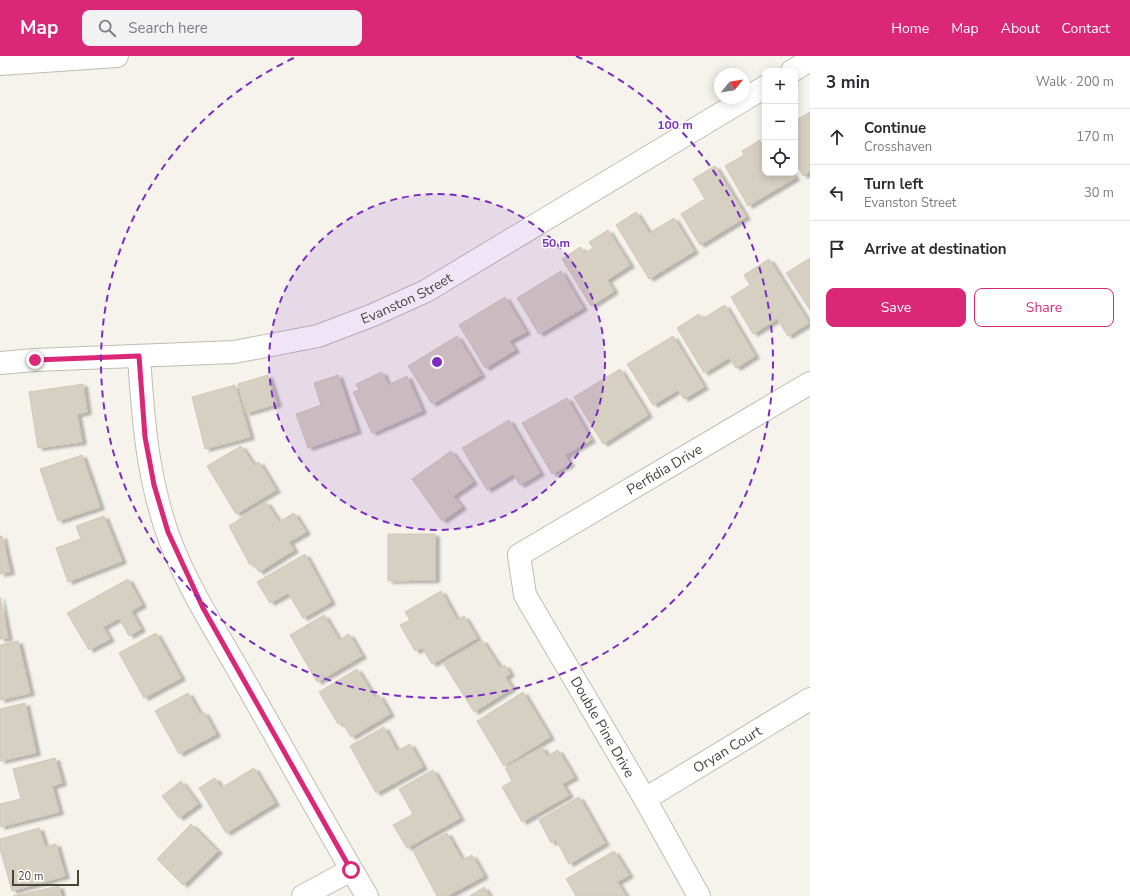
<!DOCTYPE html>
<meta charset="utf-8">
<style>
:root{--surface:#fff;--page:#f2f2f3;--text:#2b2b33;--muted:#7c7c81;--line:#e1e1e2;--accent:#db2777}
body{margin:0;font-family:"Nunito Sans",sans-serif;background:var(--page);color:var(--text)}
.controls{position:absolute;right:12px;top:12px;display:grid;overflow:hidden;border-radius:8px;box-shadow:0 2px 10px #0003}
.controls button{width:36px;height:36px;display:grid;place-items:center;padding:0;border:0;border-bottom:1px solid var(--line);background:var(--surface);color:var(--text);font:20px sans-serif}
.compass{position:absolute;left:714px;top:12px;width:36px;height:36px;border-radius:50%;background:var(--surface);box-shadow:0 2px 10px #0003;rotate:60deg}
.scale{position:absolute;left:12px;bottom:10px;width:67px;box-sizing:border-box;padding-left:4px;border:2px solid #49443a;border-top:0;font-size:11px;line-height:14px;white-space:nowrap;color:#49443a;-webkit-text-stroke:3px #fff;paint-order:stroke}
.stop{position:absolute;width:12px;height:12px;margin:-9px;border:3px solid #db2777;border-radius:50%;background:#fff}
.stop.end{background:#db2777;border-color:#fff;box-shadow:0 1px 4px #0008}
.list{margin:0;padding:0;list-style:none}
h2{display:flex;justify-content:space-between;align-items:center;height:52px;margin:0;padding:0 16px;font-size:17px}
h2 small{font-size:13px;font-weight:400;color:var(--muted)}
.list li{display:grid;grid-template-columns:26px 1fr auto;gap:12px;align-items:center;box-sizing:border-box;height:56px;padding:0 16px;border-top:1px solid var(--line)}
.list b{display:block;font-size:15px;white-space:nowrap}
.list p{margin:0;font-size:13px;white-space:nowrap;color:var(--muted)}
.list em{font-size:13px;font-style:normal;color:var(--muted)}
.actions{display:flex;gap:8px;padding:12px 16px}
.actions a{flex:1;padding:9px 0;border:1px solid var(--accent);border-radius:8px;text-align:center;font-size:14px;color:var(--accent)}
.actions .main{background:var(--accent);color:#fff}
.icon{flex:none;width:22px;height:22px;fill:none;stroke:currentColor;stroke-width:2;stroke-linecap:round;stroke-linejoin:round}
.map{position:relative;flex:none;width:810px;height:840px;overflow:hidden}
header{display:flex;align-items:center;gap:24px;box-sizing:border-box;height:56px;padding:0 20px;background:var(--accent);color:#fff}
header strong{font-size:19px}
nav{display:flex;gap:22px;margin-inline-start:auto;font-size:14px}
.search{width:280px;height:36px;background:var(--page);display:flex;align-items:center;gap:10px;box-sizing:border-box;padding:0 14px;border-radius:8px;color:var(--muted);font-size:15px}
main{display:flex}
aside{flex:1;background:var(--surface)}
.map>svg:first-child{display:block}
.building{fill:#d6d0c2;stroke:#d1c8b5;filter:url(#shadow)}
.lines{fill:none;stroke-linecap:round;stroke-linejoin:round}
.minor-casing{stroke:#c0bcaf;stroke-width:24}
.tertiary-casing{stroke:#c0bcaf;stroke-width:24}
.minor{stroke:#fff;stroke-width:22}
.tertiary{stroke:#fff;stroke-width:22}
.route{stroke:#db2777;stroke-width:5}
.ring{fill:none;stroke:#7b2cbf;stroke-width:2;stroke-dasharray:7 5}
.labels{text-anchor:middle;stroke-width:3;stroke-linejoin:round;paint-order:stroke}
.street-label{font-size:14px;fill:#49443a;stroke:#fff}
.centre{fill:#7b2cbf;stroke:#fff;stroke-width:2}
.ring-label{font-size:12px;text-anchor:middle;font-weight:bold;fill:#7b2cbf;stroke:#fff;stroke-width:3;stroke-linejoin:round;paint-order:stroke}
</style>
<header>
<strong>Map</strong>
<div class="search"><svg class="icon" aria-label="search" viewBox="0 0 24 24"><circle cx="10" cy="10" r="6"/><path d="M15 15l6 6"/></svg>Search here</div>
<nav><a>Home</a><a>Map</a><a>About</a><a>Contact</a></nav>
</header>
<main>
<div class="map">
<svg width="810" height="840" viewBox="0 0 810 840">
<defs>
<filter id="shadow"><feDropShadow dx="4.5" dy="2.5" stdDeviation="1" flood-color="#0004"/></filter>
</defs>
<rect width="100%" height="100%" fill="#f5f3ec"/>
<g class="building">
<polygon points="810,56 810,115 803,120 795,106 795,65"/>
<polygon points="760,84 762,89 765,87 765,117 792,117 795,122 748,150 725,110 744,99 742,95"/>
<polygon points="715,110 746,161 700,189 681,158 705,143 693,123"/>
<polygon points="636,156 649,177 674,162 694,195 649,223 616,169"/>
<polygon points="608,174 630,209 607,224 614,235 591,250 562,203 580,191 585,197 593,192 589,186"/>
<polygon points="810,202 810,254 786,217"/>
<polygon points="769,203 809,267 788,280 777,263 753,278 731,241 750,229 744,219"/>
<polygon points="561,215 583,252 539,278 517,242"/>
<polygon points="505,241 526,276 509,285 515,294 485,312 459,269"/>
<polygon points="725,249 755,300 736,312 729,302 704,317 677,272 699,258 702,263"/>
<polygon points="457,280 481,319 432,348 408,310"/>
<polygon points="673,280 704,331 684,343 678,334 653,349 627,308"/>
<polygon points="620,313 648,359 603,388 574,341"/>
<polygon points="382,316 388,329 407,320 422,355 372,377 353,336 359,334 356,328"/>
<polygon points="268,319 277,348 246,357 238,328"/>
<polygon points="338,319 357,375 308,392 296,358 321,349 314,327"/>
<polygon points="83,328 87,356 77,358 82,386 38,392 29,336"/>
<polygon points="235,329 250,381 205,393 192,341"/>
<polygon points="567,342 591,384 565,399 570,408 552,418 522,367"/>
<polygon points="509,364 540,417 520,429 513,418 487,434 462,392"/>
<polygon points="241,390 254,409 259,406 276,434 236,458 207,410"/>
<polygon points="451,395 473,426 453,440 462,451 442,465 412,423"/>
<polygon points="82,399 100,451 58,465 40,413"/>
<polygon points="266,446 279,466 294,457 306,476 289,486 294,494 259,516 253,507 250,509 229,470"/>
<polygon points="104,460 122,505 68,526 56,492 81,483 76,470"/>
<polygon points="388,478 435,478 435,524 388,525"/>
<polygon points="0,480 2,480 10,516 0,518"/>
<polygon points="305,498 331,546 303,562 288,537 270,547 257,526"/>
<polygon points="128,523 142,549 131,555 141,573 129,580 119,562 103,571 110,583 89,594 67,557"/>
<polygon points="441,535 457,564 464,560 477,582 432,608 422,592 415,595 400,569 410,564 405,556"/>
<polygon points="0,541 8,582 0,583"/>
<polygon points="324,559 339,584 349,578 362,600 317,626 290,579"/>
<polygon points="156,577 181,622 144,642 119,597"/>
<polygon points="482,584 500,612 505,609 510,618 505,621 512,632 474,656 444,608"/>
<polygon points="18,585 30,637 0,644 0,589"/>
<polygon points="357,613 375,642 379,639 390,658 351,681 342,666 338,668 319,636"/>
<polygon points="523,636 550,681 504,710 477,665"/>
<polygon points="188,637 200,658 204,656 216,678 179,698 155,655"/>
<polygon points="25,647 36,697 0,705 0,653"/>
<polygon points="384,671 397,695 410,688 423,711 376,737 350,690"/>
<polygon points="542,691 547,700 558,694 574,721 562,728 569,739 522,766 502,731 512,725 505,712"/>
<polygon points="55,702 62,727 52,730 59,756 0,771 0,748 21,743 13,713"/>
<polygon points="254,712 275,747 226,777 199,732 215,722 221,732"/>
<polygon points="433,714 460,762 407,792 393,769 413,758 399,733"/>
<polygon points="181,725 198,748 179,762 162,740"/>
<polygon points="579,741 605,787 569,808 556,784 551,787 539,764"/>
<polygon points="191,768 218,795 183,829 157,803"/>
<polygon points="39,772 45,791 56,788 65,820 12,835 0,793 0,783"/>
<polygon points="447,777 462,804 472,799 484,820 447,840 437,840 413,795"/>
<polygon points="614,795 629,819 617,826 626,840 576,840 566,823"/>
<polygon points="59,830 61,840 13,840"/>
<polygon points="484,831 489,840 470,840"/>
</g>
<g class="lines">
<g class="minor-casing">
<g id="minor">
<polyline points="0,8 117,0"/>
<path d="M139,300C143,362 147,417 167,476C185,528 217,576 244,624C285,696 325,769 367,840"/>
<path id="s1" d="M645,743L810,643"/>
<polyline points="303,840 351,814"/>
<path id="s2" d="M699,840L645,743L525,539L519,499L810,327"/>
</g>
</g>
<g class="tertiary-casing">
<g id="tertiary">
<polyline points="792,15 810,4"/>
<path id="s3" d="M0,307L35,304L234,296L318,280L373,259L426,235L765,31"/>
</g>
</g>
<use href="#minor" class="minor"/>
<use href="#tertiary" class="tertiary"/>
</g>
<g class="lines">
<polyline class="route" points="35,304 139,300 145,381 154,429 168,476 203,552 351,814"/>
</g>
<circle cx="437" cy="306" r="168" fill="#7b2cbf" fill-opacity=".12"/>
<g class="ring">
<circle cx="437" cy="306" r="168"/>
<path d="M576 0A336 336 0 1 1 298 0"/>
</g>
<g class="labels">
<g class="street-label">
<text dy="5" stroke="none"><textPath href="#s3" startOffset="416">Evanston Street</textPath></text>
<text dy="5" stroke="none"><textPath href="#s2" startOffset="557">Perfidia Drive</textPath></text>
<text transform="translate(603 671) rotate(60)" y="5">Double Pine Drive</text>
<text dy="5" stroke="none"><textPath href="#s1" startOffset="96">Oryan Court</textPath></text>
</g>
</g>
<circle cx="437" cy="306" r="6" class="centre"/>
<g class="ring-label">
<text x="675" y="73">100 m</text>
<text x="556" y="191">50 m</text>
</g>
</svg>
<div class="controls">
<button>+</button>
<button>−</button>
<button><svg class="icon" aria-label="locate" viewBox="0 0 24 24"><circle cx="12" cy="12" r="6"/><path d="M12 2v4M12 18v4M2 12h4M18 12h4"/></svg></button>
</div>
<svg class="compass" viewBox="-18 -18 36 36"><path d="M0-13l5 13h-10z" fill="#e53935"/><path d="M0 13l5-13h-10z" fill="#7c7c81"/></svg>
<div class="scale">20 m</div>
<div class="stop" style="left:351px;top:814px"></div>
<div class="stop end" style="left:35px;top:304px"></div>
</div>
<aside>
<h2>3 min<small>Walk · 200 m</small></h2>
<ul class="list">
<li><svg class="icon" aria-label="ahead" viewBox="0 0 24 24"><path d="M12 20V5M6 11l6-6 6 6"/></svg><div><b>Continue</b><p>Crosshaven</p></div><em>170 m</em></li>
<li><svg class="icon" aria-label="left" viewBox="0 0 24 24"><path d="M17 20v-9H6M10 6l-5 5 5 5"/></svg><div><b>Turn left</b><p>Evanston Street</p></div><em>30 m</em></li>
<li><svg class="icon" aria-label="arrive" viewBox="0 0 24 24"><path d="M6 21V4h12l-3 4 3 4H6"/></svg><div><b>Arrive at destination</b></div></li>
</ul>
<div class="actions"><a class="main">Save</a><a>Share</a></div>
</aside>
</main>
